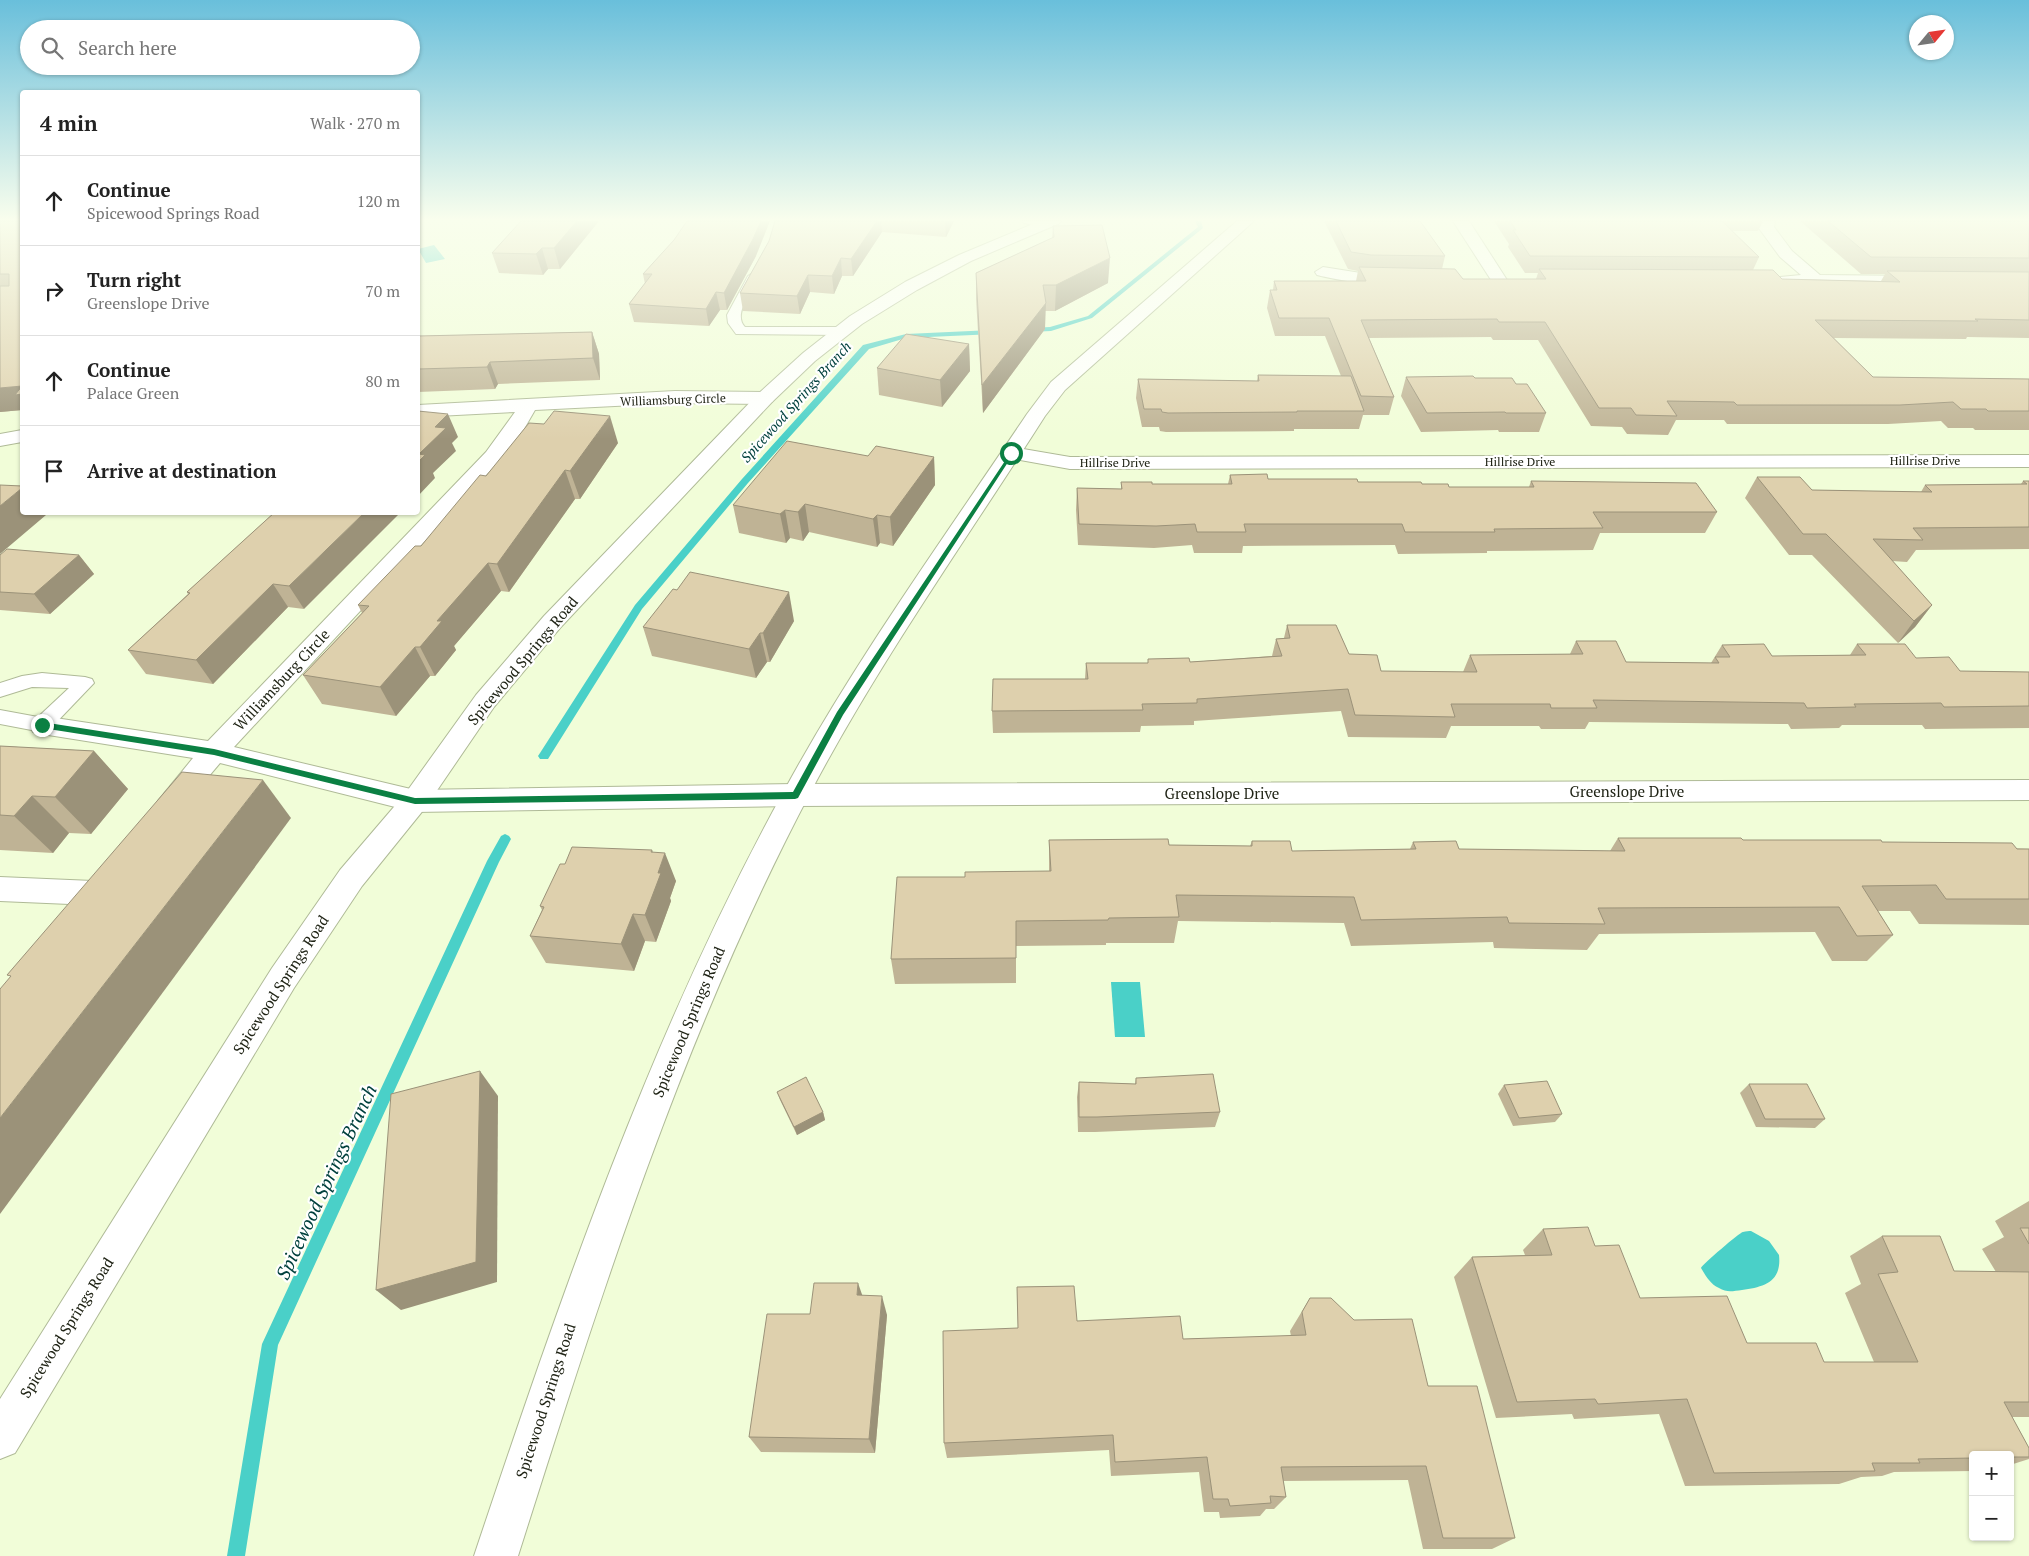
<!DOCTYPE html>
<meta charset="utf-8">
<style>
:root{--surface:#fff;--page:#f2f2f2;--text:#222;--muted:#767676;--line:#e0e0e0}
body{margin:0;font-family:"PT Serif",serif;background:var(--page);color:var(--text)}
.controls{position:absolute;right:15px;bottom:15px;display:grid;overflow:hidden;border-radius:5px;box-shadow:0 1px 4px #0004}
.controls button{width:45px;height:45px;display:grid;place-items:center;padding:0;border:0;border-bottom:1px solid var(--line);background:var(--surface);color:var(--text);font:25px sans-serif}
.compass{position:absolute;left:1909px;top:15px;width:45px;height:45px;border-radius:50%;background:var(--surface);box-shadow:0 1px 4px #0004;rotate:61deg}
.stop{position:absolute;width:15px;height:15px;margin:-11px;border:4px solid #0b8043;border-radius:50%;background:#fff}
.stop.end{background:#0b8043;border-color:#fff;box-shadow:0 1px 5px #0008}
.list{margin:0;padding:0;list-style:none}
h2{display:flex;justify-content:space-between;align-items:center;height:65px;margin:0;padding:0 20px;font-size:21px}
h2 small{font-size:16px;font-weight:400;color:var(--muted)}
.list li{display:grid;grid-template-columns:32px 1fr auto;gap:15px;align-items:center;box-sizing:border-box;height:90px;padding:0 20px;border-top:1px solid var(--line)}
.list b{display:block;font-size:19px;white-space:nowrap}
.list p{margin:0;font-size:16px;white-space:nowrap;color:var(--muted)}
.list em{font-size:16px;font-style:normal;color:var(--muted)}
.icon{flex:none;width:28px;height:28px;fill:none;stroke:currentColor;stroke-width:2;stroke-linecap:round;stroke-linejoin:round}
.map{position:relative;flex:none;width:2029px;height:1556px;overflow:hidden}
.search{position:absolute;background:var(--surface);box-shadow:0 1px 4px #0004;left:20px;top:20px;width:400px;height:55px;display:flex;align-items:center;gap:12px;box-sizing:border-box;padding:0 18px;border-radius:28px;color:var(--muted);font-size:19px}
.panel{position:absolute;background:var(--surface);box-shadow:0 1px 4px #0004;left:20px;top:90px;width:400px;height:425px;border-radius:5px}
.map>svg:first-child{display:block}
.water{fill:#4ad0c8}
.lines{fill:none;stroke-linecap:round;stroke-linejoin:round}
.stream{fill:#4ad0c8;fill-rule:evenodd}
.service-casing{stroke:#afba97;stroke-width:2}
.minor-casing{stroke:#afba97;stroke-width:2}
.secondary-casing{stroke:#afba97;stroke-width:2}
.service{fill:#fff;fill-rule:evenodd}
.minor{fill:#fff;fill-rule:evenodd}
.secondary{fill:#fff;fill-rule:evenodd}
.wall{fill:#bfb395}
.shaded-wall{fill:#9b9279}
.building{fill:#ded0ad;stroke:#9b9279}
.route{fill:#0b8043}
.labels{text-anchor:middle;stroke-width:4.5;stroke-linejoin:round;paint-order:stroke}
.far-street-label{font-size:12px;fill:#202416;stroke:#fff}
.far-water-label{font-size:14px;font-style:italic;fill:#00403d;stroke:#fff}
.street-label{font-size:15px;fill:#202416;stroke:#fff}
.near-water-label{font-size:19px;font-style:italic;fill:#00403d;stroke:#fff}
</style>
<div class="map">
<svg width="2029" height="1556" viewBox="0 0 2029 1556">
<rect width="100%" height="100%" fill="#f1fdd8"/>
<g class="water">
<polygon points="434,245 445,259 426,263 418,249"/>
<polygon points="1111,982 1140,982 1145,1037 1115,1037"/>
<path d="M1751,1231L1769,1241L1779,1255C1782,1282 1764,1287 1742,1290C1733,1291 1727,1293 1719,1288C1710,1284 1706,1276 1701,1268C1702,1265 1740,1232 1743,1232C1746,1231 1749,1231 1751,1231Z"/>
</g>
<g class="lines">
<g class="stream">
<polygon points="1195,221 1201,221 1203,228 1092,318 1051,331 1030,332 1026,330 1030,328 1050,327 1088,316 1198,227"/>
<polygon points="992,330 996,332 995,334 906,338 869,349 748,483 642,609 548,759 540,759 538,756 540,753 635,605 742,479 863,345 906,334"/>
<polygon points="505,834 509,836 511,839 499,862 278,1345 245,1556 227,1556 262,1344 487,861 501,836"/>
</g>
<g class="service-casing">
<g id="service">
<polygon points="1023,221 1045,221 1050,224 1044,227 1024,223"/>
<path d="M754,272L760,276C753,290 732,314 745,327H842L848,331L842,335L736,334L728,323L727,315L748,276Z"/>
<polygon points="42,673 85,677 92,679 94,683 49,730 42,732 0,724 0,710 38,717 69,688 32,687 0,697 0,683 22,676"/>
</g>
</g>
<g class="minor-casing">
<g id="minor">
<polygon points="1453,221 1469,221 1507,280 1505,283 1493,283"/>
<polygon points="1759,221 1775,221 1774,227 1792,251 1820,275 1918,276 1924,278 1926,281 1924,284 1918,286 1780,283 1778,280 1780,277 1801,275 1780,257 1758,227"/>
<path d="M1323,267L1367,274H1393L1401,279C1393,291 1332,279 1317,275L1315,272Z"/>
<polygon points="675,391 765,392 772,394 775,398 772,402 765,404 675,403 535,410 524,429 500,460 234,747 415,790 795,784 2029,780 2029,800 795,806 415,812 220,763 182,808 172,812 162,808 158,801 193,758 42,734 33,732 29,725 33,718 42,716 208,741 486,452 515,412 418,417 418,405"/>
<polygon points="22,430 22,442 0,446 0,434"/>
<polygon points="1011,447 1070,457 2029,455 2029,467 1070,469 1004,457 1001,453 1004,449"/>
<polygon points="0,877 93,881 104,884 108,893 104,902 93,905 0,901"/>
</g>
</g>
<g class="secondary-casing">
<g id="secondary">
<polygon points="1040,221 1061,221 1058,224 971,261 917,290 862,324 815,361 772,402 560,628 494,707 425,808 362,886 294,988 15,1453 0,1459 0,1399 272,968 340,870 405,794 476,695 544,616 758,394 803,353 850,316 905,282 959,255"/>
<path d="M1237,221H1254L1065,390L1045,416C966,540 879,662 810,793C683,1034 600,1297 518,1556H474C561,1296 651,1032 784,791C855,660 944,538 1027,414L1051,382Z"/>
</g>
</g>
<use href="#service" class="service"/>
<use href="#minor" class="minor"/>
<use href="#secondary" class="secondary"/>
</g>
<g class="wall">
<polygon points="0,221 22,221 22,410 0,412"/>
<polygon points="599,221 560,269 548,269 543,275 499,273 492,253"/>
<polygon points="775,221 954,221 946,237 882,232 853,276 842,276 834,294 810,292 800,314 743,311 740,293 769,241"/>
<polygon points="1324,221 1420,221 1445,256 1442,269 1463,279 1536,279 1538,273 1525,273 1508,247 1509,244 1505,238 1494,221 1763,221 1758,231 1732,231 1759,257 1753,270 1782,279 1881,281 1885,274 1861,274 1800,221 2029,221 2029,338 1967,337 1966,339 1834,338 1873,377 2029,379 2029,430 1975,430 1973,428 1948,428 1941,421 1888,424 1727,424 1724,420 1676,420 1668,435 1627,434 1622,427 1591,426 1538,340 1493,340 1491,337 1369,338 1394,397 1389,415 1363,415 1359,429 1294,429 1294,431 1166,432 1160,431 1159,427 1142,427 1136,398 1138,379 1257,381 1258,375 1341,376 1325,336 1275,336 1267,308 1270,290 1273,290 1274,281 1356,281 1358,271 1348,269"/>
<polygon points="1053,226 1108,283 1055,311 1045,311 1045,329 983,413 976,299 976,273 1052,238"/>
<polygon points="756,256 727,310 720,310 709,326 634,322 629,304 645,284 643,274"/>
<polygon points="592,332 599,354 600,380 498,384 495,389 418,392 418,336"/>
<polygon points="969,344 970,371 942,407 879,395 877,368"/>
<polygon points="1406,377 1475,378 1516,384 1546,413 1539,432 1499,432 1498,430 1421,432 1401,396"/>
<polygon points="544,424 618,443 580,499 575,499 509,592 501,591 454,646 456,650 435,676 430,676 396,716 322,704 303,675 362,613 358,605 421,546 486,476"/>
<polygon points="868,456 934,457 935,485 893,546 880,543 877,547 809,532 803,541 790,538 786,543 739,533 733,505"/>
<polygon points="1230,475 1268,479 1422,484 1449,487 1529,487 1531,481 1717,512 1705,533 1600,533 1593,550 1487,551 1487,553 1398,554 1395,545 1243,546 1242,553 1194,553 1192,545 1154,548 1078,545 1076,510 1077,488 1121,489 1121,482 1152,484 1228,484"/>
<polygon points="1757,477 1812,490 1921,492 1925,485 2021,484 2023,481 2029,481 2029,549 1916,550 1907,562 1892,561 1932,605 1915,627 1898,643 1812,555 1789,555 1745,498"/>
<polygon points="275,512 304,609 288,607 213,684 146,674 128,650 188,594 187,592"/>
<polygon points="0,555 79,555 94,574 50,614 0,610"/>
<polygon points="794,621 770,662 767,662 756,678 652,656 643,627"/>
<polygon points="1287,625 1349,654 1381,671 1463,672 1470,655 1570,654 1576,641 1626,662 1711,663 1722,645 1772,656 1850,655 1857,644 1916,658 1960,671 2029,672 2029,728 1925,729 1922,725 1842,725 1839,728 1791,729 1788,724 1589,722 1585,729 1541,729 1539,726 1451,726 1446,738 1348,737 1341,711 1194,721 1194,725 1141,726 1140,732 993,733 992,711 1085,679 1086,663 1148,663 1148,659 1190,662 1272,656 1276,639 1284,638"/>
<polygon points="0,746 94,751 128,789 91,834 69,833 53,853 0,850"/>
<polygon points="1618,838 1882,842 2029,849 2029,925 1919,924 1910,911 1878,911 1893,935 1867,961 1832,961 1815,932 1599,934 1587,950 1494,948 1493,942 1351,946 1344,923 1178,921 1174,943 1106,943 1106,945 1016,946 1016,983 895,984 891,959 965,877 1049,871 1049,840 1169,845 1250,846 1252,841 1292,851 1410,849 1413,842 1459,849 1610,851"/>
<polygon points="652,853 676,881 670,898 671,901 656,942 645,941 634,971 546,963 530,936 542,910 540,906 565,864"/>
<polygon points="1136,1078 1220,1112 1215,1127 1095,1132 1078,1132 1077,1097 1079,1082 1135,1084"/>
<polygon points="1749,1084 1825,1119 1815,1128 1756,1127 1740,1093"/>
<polygon points="1504,1085 1562,1114 1555,1122 1513,1126 1498,1094"/>
<polygon points="777,1092 823,1112 825,1120 797,1135 780,1100"/>
<polygon points="2029,1201 2029,1417 2012,1417 2029,1448 2029,1459 2010,1465 2010,1455 1973,1455 1973,1471 1894,1472 1882,1476 1861,1477 1839,1484 1685,1486 1659,1414 1574,1419 1572,1414 1496,1418 1454,1277 1472,1257 1525,1255 1523,1250 1543,1229 1595,1246 1640,1298 1747,1343 1824,1362 1874,1362 1845,1293 1861,1284 1850,1256 1882,1236 1954,1271 1996,1272 1982,1249 2004,1237 1995,1221"/>
<polygon points="1017,1287 1077,1321 1183,1339 1291,1336 1290,1331 1310,1298 1428,1386 1515,1538 1492,1549 1423,1549 1408,1480 1283,1481 1286,1497 1274,1509 1266,1509 1260,1516 1220,1518 1219,1512 1204,1512 1199,1472 1111,1476 1109,1450 947,1458 944,1443 1018,1328"/>
<polygon points="862,1295 887,1315 875,1453 761,1452 749,1437 810,1314"/>
</g>
<g class="shaded-wall">
<polygon points="577,221 599,221 560,269 554,248"/>
<polygon points="761,221 770,221 756,256 727,310 724,293"/>
<polygon points="877,221 881,221 882,232 853,276 851,259"/>
<polygon points="945,221 954,221 946,237"/>
<polygon points="542,248 548,269 543,275 536,254"/>
<polygon points="841,258 842,276 834,294 832,276"/>
<polygon points="1110,258 1108,283 1055,311 1056,285"/>
<polygon points="808,275 810,292 800,314 797,296"/>
<polygon points="716,292 720,310 709,326 706,309"/>
<polygon points="1046,303 1045,329 983,413 982,385"/>
<polygon points="592,332 599,354 600,380 593,358"/>
<polygon points="969,344 970,371 942,407 940,380"/>
<polygon points="490,362 498,384 495,389 487,367"/>
<polygon points="22,386 22,410 0,412 0,388"/>
<polygon points="448,414 458,437 452,443 456,451 433,473 435,478 418,496 418,462 419,454 435,427"/>
<polygon points="610,416 618,443 580,499 570,471"/>
<polygon points="934,457 935,485 893,546 890,517"/>
<polygon points="565,470 575,499 509,592 497,564"/>
<polygon points="22,488 22,512 44,512 46,515 0,554 0,506"/>
<polygon points="805,504 809,532 803,541 798,512"/>
<polygon points="785,510 790,538 786,543 780,514"/>
<polygon points="365,512 401,512 304,609 289,586"/>
<polygon points="877,515 880,543 877,547 873,519"/>
<polygon points="79,555 94,574 50,614 34,594"/>
<polygon points="488,563 501,591 454,646 456,650 435,676 420,647 437,621"/>
<polygon points="273,584 288,607 213,684 196,660"/>
<polygon points="789,592 794,621 770,662 763,633"/>
<polygon points="1932,605 1915,627 1898,643 1914,621"/>
<polygon points="760,633 767,662 756,678 749,649"/>
<polygon points="415,647 430,676 396,716 380,687"/>
<polygon points="94,751 128,789 91,834 55,797"/>
<polygon points="263,780 291,818 0,1214 0,1118"/>
<polygon points="32,796 69,833 53,853 14,816"/>
<polygon points="652,850 659,870 665,853 676,881 670,898 671,901 656,942 645,915"/>
<polygon points="633,914 645,941 634,971 621,944"/>
<polygon points="480,1071 498,1096 497,1282 401,1310 376,1290"/>
<polygon points="823,1112 825,1120 797,1135 794,1127"/>
<polygon points="858,1283 865,1303 857,1295"/>
<polygon points="882,1296 887,1315 875,1453 869,1439"/>
</g>
<g class="building">
<polygon points="0,221 22,221 22,394 15,395 22,386 0,388 0,286 9,286 9,274 0,274"/>
<polygon points="521,221 577,221 554,248 542,248 536,254 492,253"/>
<polygon points="687,221 761,221 753,239 724,293 716,292 706,309 629,304 652,274 643,274 674,240"/>
<polygon points="775,221 877,221 851,259 841,258 832,276 808,275 797,296 740,293 769,241"/>
<polygon points="1336,221 1420,221 1445,256 1371,255 1351,252"/>
<polygon points="1510,221 1722,221 1759,257 1530,256 1513,230 1516,230"/>
<polygon points="1828,221 2029,221 2029,258 1871,257"/>
<polygon points="1102,225 1110,258 1056,285 1043,285 1046,303 982,385 976,273 1054,237 1053,226"/>
<polygon points="1359,267 1455,269 1463,279 1546,279 1539,269 1773,270 1782,279 1900,282 1887,271 2029,272 2029,320 1975,319 1978,321 1815,320 1873,377 2029,379 2029,411 1988,411 1986,409 1961,409 1953,402 1900,405 1737,405 1734,402 1667,401 1677,416 1636,415 1631,408 1599,408 1545,322 1499,322 1497,319 1361,320 1394,397 1361,396 1329,318 1279,318 1270,290 1277,290 1274,281 1366,281"/>
<polygon points="592,332 593,358 490,362 487,367 418,369 418,336"/>
<polygon points="906,334 969,344 940,380 877,368"/>
<polygon points="1258,375 1351,376 1364,411 1297,411 1297,412 1168,413 1162,412 1161,409 1144,409 1138,379 1259,381"/>
<polygon points="1473,376 1475,378 1512,378 1516,384 1527,384 1546,413 1506,413 1505,412 1427,413 1406,377"/>
<polygon points="418,411 448,414 435,427 446,428 419,454 425,455 418,462"/>
<polygon points="554,411 610,416 570,471 565,470 497,564 488,563 437,621 442,621 420,647 415,647 380,687 303,675 369,606 358,605 415,546 421,546 480,475 486,476 529,423 544,424"/>
<polygon points="787,441 868,456 876,446 934,457 890,517 877,515 873,519 805,504 798,512 785,510 780,514 733,505"/>
<polygon points="1267,474 1268,479 1357,479 1358,482 1421,482 1422,484 1448,484 1449,487 1534,487 1531,481 1696,483 1717,512 1593,512 1603,528 1494,529 1495,532 1405,532 1402,524 1244,524 1246,532 1197,532 1195,524 1156,526 1079,524 1077,488 1122,489 1121,482 1152,482 1152,484 1232,484 1230,475"/>
<polygon points="1757,477 1800,477 1812,490 1932,492 1925,485 2027,484 2023,481 2029,481 2029,527 1913,528 1923,540 1873,539 1932,605 1914,621 1826,534 1803,534"/>
<polygon points="0,485 22,486 22,488 0,506"/>
<polygon points="275,512 365,512 289,586 273,584 196,660 128,650 190,593 187,592"/>
<polygon points="7,549 79,555 34,594 0,592 0,555"/>
<polygon points="690,572 789,592 763,633 760,633 749,649 643,627 673,589 677,590"/>
<polygon points="1287,625 1336,625 1349,654 1377,655 1381,671 1477,672 1470,655 1583,654 1576,641 1616,641 1626,662 1719,663 1715,657 1730,657 1722,645 1764,644 1772,656 1866,655 1857,644 1905,644 1916,658 1949,657 1960,671 2029,672 2029,706 1944,707 1941,703 1854,704 1856,707 1807,708 1804,703 1593,700 1597,708 1551,708 1550,704 1451,704 1455,717 1355,715 1348,689 1197,699 1197,703 1142,704 1143,710 992,711 993,679 1088,679 1086,663 1148,663 1148,659 1189,658 1190,662 1282,656 1276,639 1290,638"/>
<polygon points="0,746 94,751 55,797 32,796 14,816 0,815"/>
<polygon points="182,772 263,780 0,1118 0,989 11,976 7,975"/>
<polygon points="1618,838 1741,838 1743,840 1881,840 1882,842 2012,843 2017,849 2029,849 2029,899 1946,899 1936,885 1862,886 1893,935 1857,936 1839,907 1598,908 1605,924 1509,923 1507,917 1361,920 1354,897 1176,895 1179,917 1109,918 1108,920 1016,921 1016,958 891,959 897,877 965,877 965,872 1051,871 1049,840 1168,839 1169,845 1252,846 1252,841 1290,841 1292,851 1416,849 1413,842 1456,841 1459,849 1625,851"/>
<polygon points="572,847 652,850 651,852 665,853 658,873 661,873 645,915 633,914 621,944 530,936 544,907 540,906 560,864 565,864"/>
<polygon points="480,1071 476,1262 376,1290 391,1094"/>
<polygon points="1213,1074 1220,1112 1097,1117 1079,1117 1079,1082 1136,1084 1136,1078"/>
<polygon points="806,1077 823,1112 794,1127 777,1092"/>
<polygon points="1547,1081 1562,1114 1519,1118 1504,1085"/>
<polygon points="1749,1084 1807,1084 1825,1119 1765,1119"/>
<polygon points="1588,1227 1595,1246 1619,1245 1640,1298 1727,1296 1747,1343 1816,1343 1824,1362 1918,1362 1878,1274 1898,1272 1882,1236 1940,1236 1954,1271 2029,1272 2029,1402 2004,1402 2029,1448 2029,1457 2010,1457 2010,1455 1973,1455 1973,1458 1918,1459 1920,1463 1872,1463 1875,1471 1714,1473 1687,1399 1598,1404 1595,1399 1517,1402 1472,1257 1552,1255 1543,1229"/>
<polygon points="2020,1228 2029,1228 2029,1244"/>
<polygon points="814,1283 858,1283 857,1295 882,1296 869,1439 749,1437 767,1314 810,1314"/>
<polygon points="1074,1286 1077,1321 1180,1316 1183,1339 1306,1335 1302,1312 1310,1298 1331,1298 1354,1320 1412,1319 1428,1386 1477,1386 1515,1538 1443,1538 1426,1466 1281,1467 1286,1497 1270,1496 1271,1503 1230,1506 1228,1499 1213,1499 1207,1457 1115,1462 1113,1435 944,1443 943,1331 1018,1328 1017,1287"/>
</g>
<linearGradient id="sky" x2="0" y2="1"><stop stop-color="#69bfdb"/><stop offset="0.5" stop-color="#f9feed"/><stop offset="1" stop-color="#f9feed" stop-opacity="0"/></linearGradient>
<rect width="2029" height="439" fill="url(#sky)"/>
<polygon class="route" points="1011,452 1014,453 843,715 798,798 795,799 415,804 214,755 42,728 38,725 42,722 214,749 415,798 793,792 837,712"/>
<g class="labels">
<g class="far-street-label">
<text transform="translate(673 400) rotate(-2)" y="4">Williamsburg Circle</text>
<text x="1925" y="465">Hillrise Drive</text>
<text x="1520" y="466">Hillrise Drive</text>
<text x="1115" y="467">Hillrise Drive</text>
</g>
<g class="far-water-label">
<text transform="translate(796 402) rotate(-48)" y="5">Spicewood Springs Branch</text>
</g>
<g class="street-label">
<text transform="translate(523 661) rotate(-50)" y="5">Spicewood Springs Road</text>
<text transform="translate(282 680) rotate(-47)" y="5">Williamsburg Circle</text>
<text x="1627" y="797">Greenslope Drive</text>
<text x="1222" y="799">Greenslope Drive</text>
<text transform="translate(281 985) rotate(-57)" y="5">Spicewood Springs Road</text>
<text transform="translate(689 1022) rotate(-67)" y="5">Spicewood Springs Road</text>
<text transform="translate(67 1328) rotate(-58)" y="5">Spicewood Springs Road</text>
<text transform="translate(546 1401) rotate(-72)" y="5">Spicewood Springs Road</text>
</g>
<g class="near-water-label">
<text transform="translate(326 1182) rotate(-65)" y="7">Spicewood Springs Branch</text>
</g>
</g>
</svg>
<div class="controls">
<button>+</button>
<button>−</button>
</div>
<svg class="compass" viewBox="-18 -18 36 36"><path d="M0-13l5 13h-10z" fill="#e53935"/><path d="M0 13l5-13h-10z" fill="#767676"/></svg>
<div class="stop" style="left:1011px;top:453px"></div>
<div class="stop end" style="left:42px;top:725px"></div>
<div class="search"><svg class="icon" aria-label="search" viewBox="0 0 24 24"><circle cx="10" cy="10" r="6"/><path d="M15 15l6 6"/></svg>Search here</div>
<section class="panel">
<h2>4 min<small>Walk · 270 m</small></h2>
<ul class="list">
<li><svg class="icon" aria-label="ahead" viewBox="0 0 24 24"><path d="M12 20V5M6 11l6-6 6 6"/></svg><div><b>Continue</b><p>Spicewood Springs Road</p></div><em>120 m</em></li>
<li><svg class="icon" aria-label="right" viewBox="0 0 24 24"><path d="M7 20v-9h11M14 6l5 5-5 5"/></svg><div><b>Turn right</b><p>Greenslope Drive</p></div><em>70 m</em></li>
<li><svg class="icon" aria-label="ahead" viewBox="0 0 24 24"><path d="M12 20V5M6 11l6-6 6 6"/></svg><div><b>Continue</b><p>Palace Green</p></div><em>80 m</em></li>
<li><svg class="icon" aria-label="arrive" viewBox="0 0 24 24"><path d="M6 21V4h12l-3 4 3 4H6"/></svg><div><b>Arrive at destination</b></div></li>
</ul>
</section>
</div>
